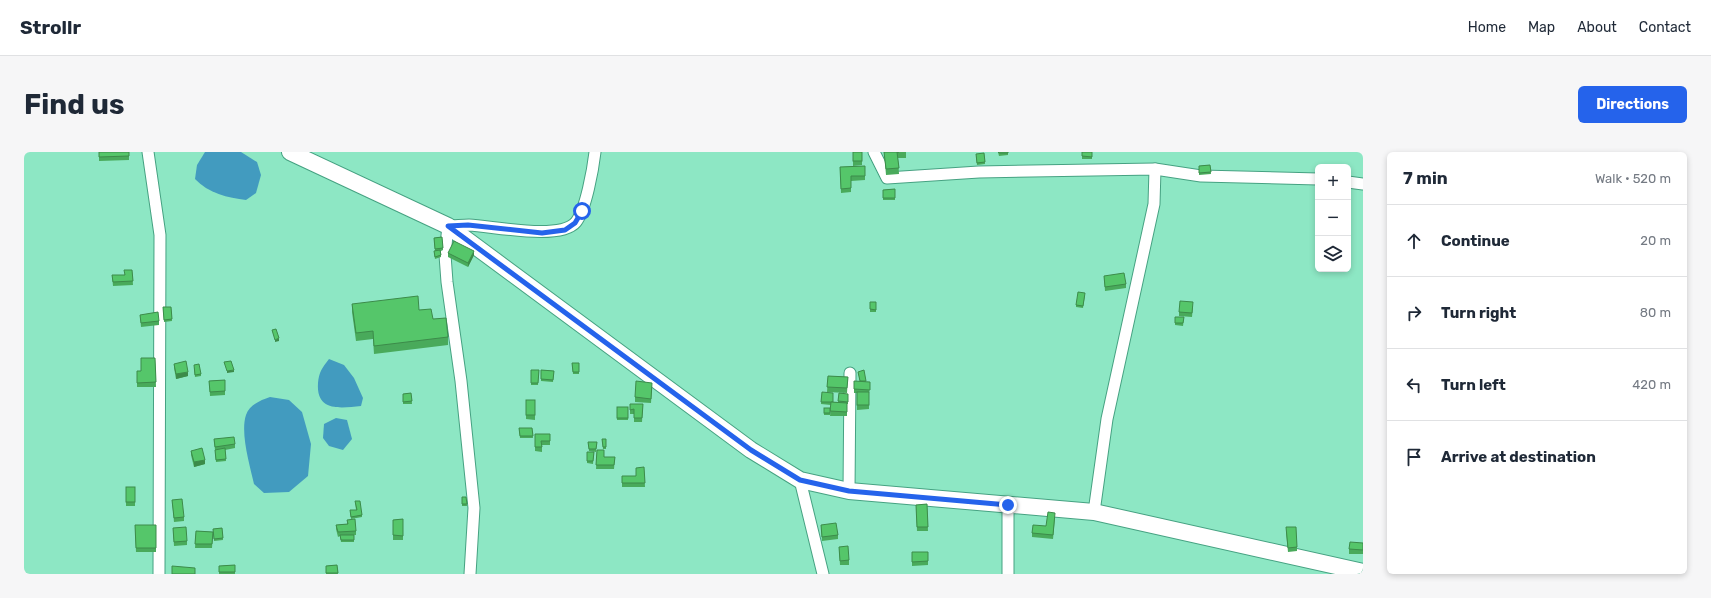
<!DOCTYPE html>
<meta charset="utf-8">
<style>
:root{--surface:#fff;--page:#f6f6f7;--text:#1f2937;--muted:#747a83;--line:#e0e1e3;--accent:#2563eb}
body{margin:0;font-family:Rubik,sans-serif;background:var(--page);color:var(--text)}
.controls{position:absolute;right:12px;top:12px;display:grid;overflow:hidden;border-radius:6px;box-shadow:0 2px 6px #0003}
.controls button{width:36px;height:36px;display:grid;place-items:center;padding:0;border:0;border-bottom:1px solid var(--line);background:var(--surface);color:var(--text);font:20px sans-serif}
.stop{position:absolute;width:12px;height:12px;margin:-9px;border:3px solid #2563eb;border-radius:50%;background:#fff}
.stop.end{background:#2563eb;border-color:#fff;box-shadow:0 1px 4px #0008}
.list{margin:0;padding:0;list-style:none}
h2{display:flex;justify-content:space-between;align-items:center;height:52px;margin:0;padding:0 16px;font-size:17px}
h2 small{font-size:13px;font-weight:400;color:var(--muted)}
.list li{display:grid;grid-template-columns:26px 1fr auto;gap:12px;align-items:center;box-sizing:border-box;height:72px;padding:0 16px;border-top:1px solid var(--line)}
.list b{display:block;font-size:15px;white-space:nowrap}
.list em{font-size:13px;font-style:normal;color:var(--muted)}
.icon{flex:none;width:22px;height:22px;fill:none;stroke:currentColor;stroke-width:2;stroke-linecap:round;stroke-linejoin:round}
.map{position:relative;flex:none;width:1339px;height:422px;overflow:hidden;border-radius:6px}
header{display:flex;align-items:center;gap:24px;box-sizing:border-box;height:56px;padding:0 20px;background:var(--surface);border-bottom:1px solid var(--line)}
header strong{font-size:19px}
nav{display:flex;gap:22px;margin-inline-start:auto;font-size:14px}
.intro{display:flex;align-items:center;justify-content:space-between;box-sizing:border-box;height:96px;padding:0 24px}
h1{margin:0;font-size:28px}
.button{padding:10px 18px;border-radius:6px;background:var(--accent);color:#fff;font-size:14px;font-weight:700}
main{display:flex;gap:24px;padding:0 24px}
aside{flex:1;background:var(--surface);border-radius:6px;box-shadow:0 2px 6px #0003}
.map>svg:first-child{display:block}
.water{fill:#429bbf}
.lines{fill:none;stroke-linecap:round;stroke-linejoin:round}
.street-casing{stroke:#46a282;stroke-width:13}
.secondary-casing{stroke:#46a282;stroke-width:18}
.street{stroke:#fff;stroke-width:11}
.secondary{stroke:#fff;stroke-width:16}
.wall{fill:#49aa5b}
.shaded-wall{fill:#3c8b4a}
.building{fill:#55c66a;stroke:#3c8b4a}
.route{stroke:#2563eb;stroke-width:5}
</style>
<header>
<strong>Strollr</strong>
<nav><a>Home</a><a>Map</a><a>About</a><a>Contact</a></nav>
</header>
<div class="intro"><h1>Find us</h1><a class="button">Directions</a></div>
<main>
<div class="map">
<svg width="1339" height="422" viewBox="0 0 1339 422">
<rect width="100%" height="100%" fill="#8de7c4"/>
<g class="water">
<path d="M181,0H217L233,10L237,23L232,41L222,48C204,46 184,41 171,27L173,13Z"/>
<path d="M305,207L320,213L330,226L339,246L337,254C316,256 292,260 294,231C295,220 298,216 305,207Z"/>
<path d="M246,245L265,248L278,260L287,292L284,324L265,340L240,341L230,332C226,314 216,281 222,263C225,253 237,248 246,245Z"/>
<polygon points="312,266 323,268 328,287 319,298 305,294 299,286 300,272"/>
</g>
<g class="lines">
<g class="street-casing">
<g id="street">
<polyline points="124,0 136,83 135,422"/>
<polyline points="850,0 863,26 955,20 1131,17 1177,24 1294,27"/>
<polyline points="1324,30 1339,32"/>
<polyline points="776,328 799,422"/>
<polyline points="825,339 826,221"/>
<polyline points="1070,360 1083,267 1130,52 1131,17"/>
<path d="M446,422L450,356L437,229L423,130L421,103L424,74C431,74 438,73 445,73C469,74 536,89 552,70C562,57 569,17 571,0"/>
<polyline points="984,422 984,353"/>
</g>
</g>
<g class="secondary-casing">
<polyline id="secondary" points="266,0 424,74 727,298 776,328 825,339 1070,360 1339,420"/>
</g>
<use href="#street" class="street"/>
<use href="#secondary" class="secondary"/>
</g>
<g class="wall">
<polygon points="75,0 105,0 105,8 75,9"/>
<polygon points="829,0 838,0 838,13 829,14"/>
<polygon points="860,0 882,0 882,6 874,6 875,22 862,23"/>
<polygon points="974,0 984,0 984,3 975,4"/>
<rect x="1058" y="0" width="10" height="7"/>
<polygon points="960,1 961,12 953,13 952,4"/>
<polygon points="1186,13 1187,22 1175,23 1175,14"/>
<polygon points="841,14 841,28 827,29 827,40 817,41 816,15"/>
<polygon points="871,37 871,48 859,48 859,38"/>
<polygon points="418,85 419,98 417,99 417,105 411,107 410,101 411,99 410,86"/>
<polygon points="424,101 450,103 444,115 424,105"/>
<polygon points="108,118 109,133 89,134 88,123 100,123"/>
<polygon points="1080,124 1102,132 1102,136 1081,139"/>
<polygon points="1061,143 1059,156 1052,155 1052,153"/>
<rect x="846" y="150" width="6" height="10"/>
<polygon points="328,152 395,158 409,167 424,185 424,193 350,202 349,187 332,189 328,160"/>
<polygon points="1169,154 1168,165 1155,164 1155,160"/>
<polygon points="139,155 147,155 148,169 140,170"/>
<polygon points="116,163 135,169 135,173 117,175"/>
<polygon points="1151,165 1160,165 1159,174 1151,173"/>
<polygon points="131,206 132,235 113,235 113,219 117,219"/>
<polygon points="548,211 555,211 555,222 549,222"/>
<polygon points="150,212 164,224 152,227 150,216"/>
<polygon points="170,215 177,222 177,224 171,225"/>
<polygon points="507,218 515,218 514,233 507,233"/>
<polygon points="517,218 530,219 529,230 517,229"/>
<polygon points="834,220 842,230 846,230 845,242 845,257 833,258 833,241 830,241 830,237 836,229"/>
<polygon points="804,224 824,225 823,241 803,240"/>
<polygon points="201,228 201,243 186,244 185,229"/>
<polygon points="628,235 627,251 611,250 611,245"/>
<polygon points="798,240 809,250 814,250 815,241 824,242 824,252 823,252 823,264 806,264 807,253 797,252"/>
<polygon points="387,241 388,252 379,252 379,242"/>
<polygon points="502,248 511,248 511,268 502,267"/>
<polygon points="606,252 619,252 618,270 610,270 610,262 606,262"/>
<rect x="593" y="255" width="11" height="13"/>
<rect x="800" y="256" width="6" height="7"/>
<polygon points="495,276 508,276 509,286 496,286"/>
<polygon points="511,282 526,282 526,293 518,293 518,300 511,299"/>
<polygon points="190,287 211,292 211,296 201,298 202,309 192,310"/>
<polygon points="578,287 582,287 582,297 579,297"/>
<polygon points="564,290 573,290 572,300 565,299"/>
<polygon points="573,298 580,305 591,305 590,317 572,317"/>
<polygon points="167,299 181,312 170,315 167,303"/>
<polygon points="563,300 570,300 569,312 563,311"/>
<polygon points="620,315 621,335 598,335 598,324 612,324"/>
<rect x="102" y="335" width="9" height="19"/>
<polygon points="438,345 442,345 443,354 438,354"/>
<polygon points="148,348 160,365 160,369 150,370"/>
<polygon points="331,349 338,363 338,365 327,367 326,358 332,358"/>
<polygon points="903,352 904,379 893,379 892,353"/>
<polygon points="1031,365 1029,387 1008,385 1008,381 1022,374"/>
<polygon points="379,367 379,388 369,388 369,368"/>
<polygon points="323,368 332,379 332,383 330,383 330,390 317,390 316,384 314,385 312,377 312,373 323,372"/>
<polygon points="111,373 132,373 132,400 112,400"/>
<polygon points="797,373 814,383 814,387 798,389"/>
<polygon points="149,376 163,389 163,393 150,394"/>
<polygon points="198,376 199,388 190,389 189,377"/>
<polygon points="172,379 189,380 188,396 171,396"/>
<polygon points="1262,380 1273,395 1273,399 1264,400"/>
<polygon points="1339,391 1339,402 1325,402 1325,397"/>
<polygon points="815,395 825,408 825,413 816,413"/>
<polygon points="888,400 904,400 904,413 888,414"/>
<polygon points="211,413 211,422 195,422 195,414"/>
<polygon points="313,413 314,422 302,422 302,414"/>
</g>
<g class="shaded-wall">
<polygon points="450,99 450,103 444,115 444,111"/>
<polygon points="255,186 255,189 251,190 251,188"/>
<polygon points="210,218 210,220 203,221 203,219"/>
<polygon points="164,220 164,224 152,227 152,222"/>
<polygon points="181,308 181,312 170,315 170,310"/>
</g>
<g class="building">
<polygon points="75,0 105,0 105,4 75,5"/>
<rect x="829" y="0" width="9" height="9"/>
<polygon points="860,0 875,0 873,0 875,16 862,17"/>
<polygon points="974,0 984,0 984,1 975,1"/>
<polygon points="1058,0 1068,0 1068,5 1058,4"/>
<polygon points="960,1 961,10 953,11 952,2"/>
<polygon points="1186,13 1187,20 1175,21 1175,14"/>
<polygon points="841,14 841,24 827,24 827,36 817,37 816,15"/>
<polygon points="871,37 871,46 859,46 859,38"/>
<polygon points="418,85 419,96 411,97 410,86"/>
<polygon points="430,89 450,99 444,111 424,101"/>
<polygon points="416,98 417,103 411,105 410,99"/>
<polygon points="100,118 108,118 109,129 89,130 88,123 101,123"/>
<polygon points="1100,121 1102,132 1081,135 1080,124"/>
<polygon points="1054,140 1061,141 1059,154 1052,153"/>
<polygon points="394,144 395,158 407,157 409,167 422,166 424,185 350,194 349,179 332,181 328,152"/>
<polygon points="1156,149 1169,150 1168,161 1155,160"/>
<polygon points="846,150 852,150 852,158 846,157"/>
<polygon points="139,155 147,155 148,167 140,168"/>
<polygon points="134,160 135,169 117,171 116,163"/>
<polygon points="1151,165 1160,165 1159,171 1151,171"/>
<polygon points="252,177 255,186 251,188 248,178"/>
<polygon points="117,206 131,206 132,230 113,231 113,219 117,219"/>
<polygon points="162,209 164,220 152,222 150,212"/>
<polygon points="207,209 210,218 203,219 200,210"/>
<polygon points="548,211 555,211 555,220 549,220"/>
<polygon points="175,212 177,222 171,223 170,213"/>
<polygon points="507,218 515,218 514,231 507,231"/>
<polygon points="517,218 530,219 529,228 517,227"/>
<polygon points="840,218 842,229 836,229 834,220"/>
<polygon points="804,224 824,225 823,236 803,235"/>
<polygon points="201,228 201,239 186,240 185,229"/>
<polygon points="612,229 628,231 627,247 611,245"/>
<polygon points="830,229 846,230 846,238 830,237"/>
<polygon points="798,240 809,241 809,250 797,250"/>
<rect x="833" y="240" width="12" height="13"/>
<polygon points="387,241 388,249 379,250 379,242"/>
<polygon points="815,241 824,242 824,250 814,249"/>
<rect x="502" y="248" width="9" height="15"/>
<polygon points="807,250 823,251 823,260 806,259"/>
<polygon points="606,252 619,252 618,266 610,266 610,257 606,258"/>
<rect x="593" y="255" width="11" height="11"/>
<rect x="800" y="256" width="6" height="5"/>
<polygon points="495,276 508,276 509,284 496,284"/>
<polygon points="511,282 526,282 526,289 517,289 518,295 511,295"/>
<polygon points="210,285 211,292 191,295 190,287"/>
<polygon points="578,287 582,287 582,295 579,295"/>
<polygon points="564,290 573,290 572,297 565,297"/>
<polygon points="178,296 181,308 170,310 167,299"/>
<polygon points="201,296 202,307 192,308 191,298"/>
<polygon points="573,298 580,298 580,305 591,305 590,313 572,313"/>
<polygon points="563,300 570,300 569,309 563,309"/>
<polygon points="620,315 621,331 598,331 598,324 612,324 612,316"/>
<rect x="102" y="335" width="9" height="15"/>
<polygon points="438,345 442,345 443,352 438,352"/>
<polygon points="158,347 160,365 150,366 148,348"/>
<polygon points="331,349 336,349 338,363 327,365 326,358 333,358"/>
<polygon points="903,352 904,375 893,375 892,353"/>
<polygon points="1024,360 1031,361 1029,383 1008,381 1009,373 1022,374"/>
<polygon points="331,367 332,379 314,380 312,373 324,372 323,368"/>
<polygon points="379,367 379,384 369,383 369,368"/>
<polygon points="812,371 814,383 798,385 797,373"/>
<polygon points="111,373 132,373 132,396 112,396"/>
<polygon points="162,375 163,389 150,390 149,376"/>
<polygon points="1262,375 1272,375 1273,395 1264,396"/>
<polygon points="198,376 199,386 190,387 189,377"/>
<polygon points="172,379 189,380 188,392 171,392"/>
<polygon points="316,383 330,383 330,388 317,388"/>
<polygon points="1326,390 1339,391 1339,398 1325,397"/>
<polygon points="824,394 825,408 816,409 815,395"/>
<polygon points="888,400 904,400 904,409 888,410"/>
<polygon points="211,413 211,420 195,420 195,414"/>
<polygon points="313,413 314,421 302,421 302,414"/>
<polygon points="148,414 171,416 171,422 148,422"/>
</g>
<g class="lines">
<polyline class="route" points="558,59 551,71 541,78 518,81 444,73 424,74 727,298 776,328 825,339 984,353"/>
</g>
</svg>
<div class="controls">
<button>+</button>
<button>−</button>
<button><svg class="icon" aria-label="layers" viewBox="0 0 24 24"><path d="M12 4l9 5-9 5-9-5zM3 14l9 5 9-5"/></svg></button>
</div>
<div class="stop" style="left:558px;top:59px"></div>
<div class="stop end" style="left:984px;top:353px"></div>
</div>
<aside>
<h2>7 min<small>Walk · 520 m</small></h2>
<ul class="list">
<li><svg class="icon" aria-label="ahead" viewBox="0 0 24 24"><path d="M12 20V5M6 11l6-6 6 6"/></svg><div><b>Continue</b></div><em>20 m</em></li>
<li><svg class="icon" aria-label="right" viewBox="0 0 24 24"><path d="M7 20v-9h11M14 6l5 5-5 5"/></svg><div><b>Turn right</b></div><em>80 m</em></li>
<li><svg class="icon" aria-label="left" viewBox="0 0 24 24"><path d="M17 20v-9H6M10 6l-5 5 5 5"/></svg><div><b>Turn left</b></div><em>420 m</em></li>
<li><svg class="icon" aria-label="arrive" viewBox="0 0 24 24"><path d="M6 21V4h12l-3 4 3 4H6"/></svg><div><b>Arrive at destination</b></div></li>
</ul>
</aside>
</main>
